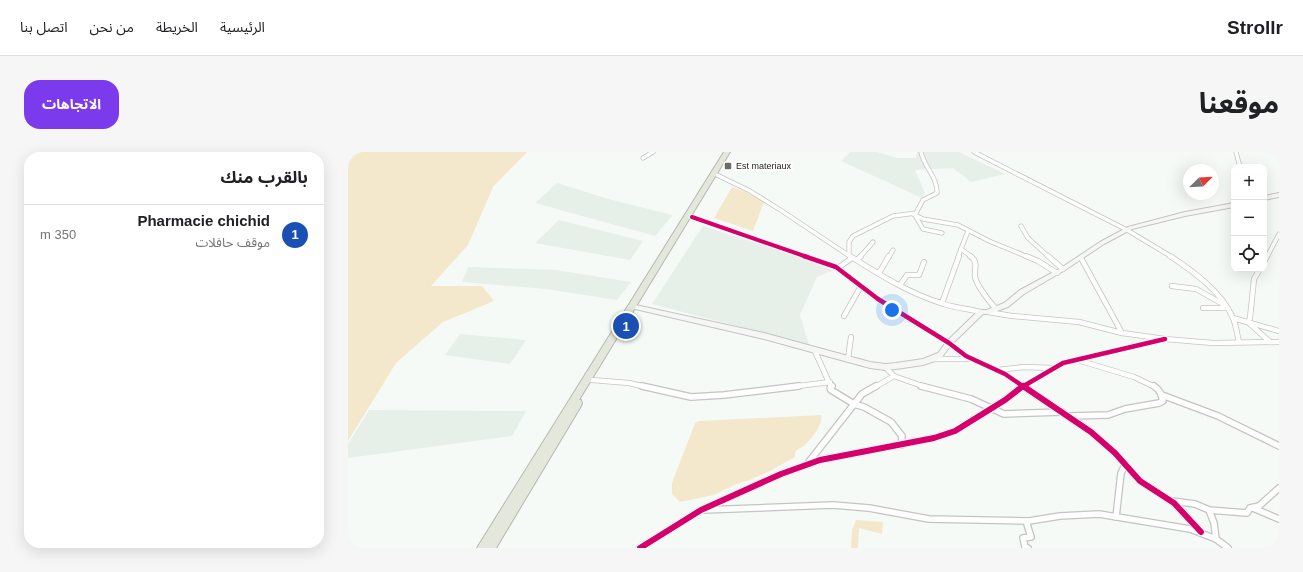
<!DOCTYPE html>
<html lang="ar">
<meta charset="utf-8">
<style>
:root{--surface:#fff;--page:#f6f6f6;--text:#202124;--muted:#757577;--line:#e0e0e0;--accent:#7c3aed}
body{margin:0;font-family:Arial,"Noto Sans Arabic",sans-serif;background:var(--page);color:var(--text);direction:rtl}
.controls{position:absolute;right:12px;top:12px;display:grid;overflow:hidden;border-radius:8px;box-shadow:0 4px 16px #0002}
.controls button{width:36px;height:36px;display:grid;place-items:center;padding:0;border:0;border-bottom:1px solid var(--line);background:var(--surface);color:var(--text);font:20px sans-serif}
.compass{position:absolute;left:835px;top:12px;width:36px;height:36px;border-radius:50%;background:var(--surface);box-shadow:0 4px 16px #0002;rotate:66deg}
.you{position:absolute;left:544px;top:158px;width:14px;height:14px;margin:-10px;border:3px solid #fff;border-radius:50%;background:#1a73e8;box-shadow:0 0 0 6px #1a73e833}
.badge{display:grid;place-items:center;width:26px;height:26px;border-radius:50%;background:var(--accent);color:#fff;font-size:13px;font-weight:700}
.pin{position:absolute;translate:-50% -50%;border:2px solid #fff;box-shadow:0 1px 4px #0006}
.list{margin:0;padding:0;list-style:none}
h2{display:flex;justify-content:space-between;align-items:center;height:52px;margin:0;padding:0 16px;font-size:17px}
h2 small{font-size:13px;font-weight:400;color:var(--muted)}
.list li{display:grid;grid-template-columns:26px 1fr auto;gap:12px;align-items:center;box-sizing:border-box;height:60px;padding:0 16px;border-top:1px solid var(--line)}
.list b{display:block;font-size:15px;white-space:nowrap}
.list p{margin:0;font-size:13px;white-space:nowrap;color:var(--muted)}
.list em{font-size:13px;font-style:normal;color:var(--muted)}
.icon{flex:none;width:22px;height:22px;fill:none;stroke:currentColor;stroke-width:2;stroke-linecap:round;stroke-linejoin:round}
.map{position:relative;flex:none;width:931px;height:396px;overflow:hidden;direction:ltr;border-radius:16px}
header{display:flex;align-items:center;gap:24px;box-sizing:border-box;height:56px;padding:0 20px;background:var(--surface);border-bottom:1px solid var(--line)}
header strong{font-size:19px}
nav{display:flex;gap:22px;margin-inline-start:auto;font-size:14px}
.intro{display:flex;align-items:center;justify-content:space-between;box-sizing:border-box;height:96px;padding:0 24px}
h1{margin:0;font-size:28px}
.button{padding:10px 18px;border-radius:16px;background:var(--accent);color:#fff;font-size:14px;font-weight:700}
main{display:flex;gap:24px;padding:0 24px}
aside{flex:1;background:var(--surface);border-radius:16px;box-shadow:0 4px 16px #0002}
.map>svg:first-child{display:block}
.built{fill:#e6efe8}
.green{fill:#f3e8cb}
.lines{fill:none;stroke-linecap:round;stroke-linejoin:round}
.street-far2-casing{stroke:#c2c5c3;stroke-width:5}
.street-far1-casing{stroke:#c2c5c3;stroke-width:6}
.street-casing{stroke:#c2c5c3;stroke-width:8}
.secondary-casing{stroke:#c2c5c3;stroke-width:2}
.highway-casing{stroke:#b5b9ad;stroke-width:2}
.street-far2{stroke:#fefefe;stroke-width:3.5}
.street-far1{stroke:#fefefe;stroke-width:4.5}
.street{stroke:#fefefe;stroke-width:5.5}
.secondary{fill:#f6f7f4;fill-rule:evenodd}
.highway{fill:#e4e7dc;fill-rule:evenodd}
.cycleway-far2-casing{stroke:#fff;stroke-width:6}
.cycleway-far1-casing{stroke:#fff;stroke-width:7}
.cycleway-casing{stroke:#fff;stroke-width:8}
.cycleway-far2{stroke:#d6006c;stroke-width:4}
.cycleway-far1{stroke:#d6006c;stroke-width:4.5}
.cycleway{stroke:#d6006c;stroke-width:6}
.poi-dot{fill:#696c69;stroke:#fff;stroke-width:1.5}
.labels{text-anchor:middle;stroke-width:4;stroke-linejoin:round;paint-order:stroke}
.far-poi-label{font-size:9px;fill:#1d201d;stroke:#fff;text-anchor:start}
</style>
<header>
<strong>Strollr</strong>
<nav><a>الرئيسية</a><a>الخريطة</a><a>من نحن</a><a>اتصل بنا</a></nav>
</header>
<div class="intro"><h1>موقعنا</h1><a class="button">الاتجاهات</a></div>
<main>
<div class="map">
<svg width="931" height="396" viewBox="0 0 931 396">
<rect width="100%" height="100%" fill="#f6faf7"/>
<g class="built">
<polygon points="502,0 529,0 549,6 568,6 569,0 611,0 657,22 623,30 605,16 567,18 577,41 574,46 493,9"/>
<polygon points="209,31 264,48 325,63 307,84 187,51"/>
<polygon points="211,68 295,89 282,108 187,91"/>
<polygon points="355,74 488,117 469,125 452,163 461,193 304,152"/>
<polygon points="120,115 208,118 283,130 269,148 198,137 114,130"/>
<polygon points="112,182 178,188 162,212 97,203"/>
<polygon points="21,258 178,259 164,284 0,306 0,292"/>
</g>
<g class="green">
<polygon points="0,0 179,0 145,35 120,93 83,134 134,134 146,149 95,170 48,211 0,289"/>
<polygon points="384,35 398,40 416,50 405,79 366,66"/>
<path d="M473,263C475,273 465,285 457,293C453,296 450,296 447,300V305L422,319L402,328L386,333L366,343L332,350L324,342V331L347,271L351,269Z"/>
<polygon points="508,368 535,370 534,382 511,376 510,396 503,396 504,378"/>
</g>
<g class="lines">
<g class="street-far2-casing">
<g id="street-far2">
<polyline points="626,0 779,78 824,105"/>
<polyline points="888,0 892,15"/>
<polyline points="295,6 305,0"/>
<polyline points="369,23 402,39 434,59 503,105"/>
<polyline points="565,62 575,67 610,73 641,89 680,105"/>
<polyline points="567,63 575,77 594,81"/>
<polyline points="344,65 459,105"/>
<polyline points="673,74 680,86 701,105"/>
<polyline points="620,79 613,97 624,105"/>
<path d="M501,104V90L505,84L545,64L568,61L575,48L589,41C590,26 576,15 573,0"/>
<polyline points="512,105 525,90"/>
<polyline points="541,105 545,98"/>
<polyline points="610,105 613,97"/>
<polyline points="919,105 931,82"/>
</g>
</g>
<g class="street-far1-casing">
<g id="street-far1">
<polyline points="456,104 488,115 530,147 601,191 618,204 657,222 676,235"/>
<path d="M502,104C532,123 562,142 596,152C608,156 621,157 633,160"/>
<path d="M622,104C631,110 626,116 627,125C629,134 642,150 648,157"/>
<polyline points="678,104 690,109 709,121"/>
<polyline points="700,104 715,117"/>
<path d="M822,104C845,119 874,140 885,166C888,173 889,182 891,190"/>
<polyline points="733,106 774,181"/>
<polyline points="509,108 513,104"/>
<polyline points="916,110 919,104"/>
<polyline points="490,116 504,106"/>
<polyline points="912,117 906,127 902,166 900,170 922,190"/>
<polyline points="531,121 541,104"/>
<polyline points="552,133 559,123 571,123 576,110"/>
<polyline points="824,134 848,137 875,152"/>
<polyline points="594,151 611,104"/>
<polyline points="855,156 878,156"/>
<polyline points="640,160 664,164 731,170 774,181 817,187 865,191 931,190"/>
<polyline points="496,164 513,134"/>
<polyline points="885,166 931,179"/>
<polyline points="466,197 483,235"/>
<polyline points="500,207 503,185"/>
<polyline points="584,207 622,207"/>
<polyline points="733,209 786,225 807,235"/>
<polyline points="537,215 546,224 577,235"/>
<polyline points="649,218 676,215 705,216"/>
<polyline points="244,228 281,231 298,235"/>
<polyline points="442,235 482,230"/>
<polyline points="527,235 546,224"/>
<polyline points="674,235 715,211 817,187"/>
</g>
</g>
<g class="street-casing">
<g id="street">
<polyline points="294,234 343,245 376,243 451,234"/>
<polyline points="484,234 482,236 483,238 506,252 516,255 543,270 554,284 553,293"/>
<polyline points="573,234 623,247 656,262 714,260"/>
<polyline points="675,234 743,280 767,301 792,329 826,351 853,380"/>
<polyline points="814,243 870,264 931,294"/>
<path d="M721,264L760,263L777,257L811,251L815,249C813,242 812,238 806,234"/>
<polyline points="460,311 514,242 528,234"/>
<polyline points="824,349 847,352 861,358 899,361 902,356 911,354 931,336"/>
<polyline points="905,356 931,367"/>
<polyline points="355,358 485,353 521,356 581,367 681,369 712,364 751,362 842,377 868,387 880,396"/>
<polyline points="861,358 866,371 868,387"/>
<polyline points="768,365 773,321 777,313"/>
<polyline points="678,369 683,385 675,386 677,395 680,396"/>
<polyline points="292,396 353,358 433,322 472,308 586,286 607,279 657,248 675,234"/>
</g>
</g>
<g class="secondary-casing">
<g id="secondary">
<polygon points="931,41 931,45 916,48 916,44"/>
<polygon points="886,51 886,55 837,64 784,77 756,92 717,118 676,142 660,155 640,162 635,162 603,193 594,205 587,209 575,213 548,217 537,218 522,216 416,187 283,156 280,154 283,152 416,181 522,210 537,212 548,211 575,207 590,201 599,189 631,158 639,158 656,151 672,138 713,116 752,90 780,75 837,60"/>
</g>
</g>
<g class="highway-casing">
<polygon id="highway" points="376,0 382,0 231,248 233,248 234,251 233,254 148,396 129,396"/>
</g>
<use href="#street-far2" class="street-far2"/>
<use href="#street-far1" class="street-far1"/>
<use href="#street" class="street"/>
<use href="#secondary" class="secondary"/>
<use href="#highway" class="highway"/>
<g class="cycleway-far2-casing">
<polyline id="cycleway-far2" points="344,65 459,105"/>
</g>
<g class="cycleway-far1-casing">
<g id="cycleway-far1">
<polyline points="456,104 488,115 530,147 601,191 618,204 657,222 676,235"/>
<polyline points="674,235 715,211 817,187"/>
</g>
</g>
<g class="cycleway-casing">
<g id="cycleway">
<polyline points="675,234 743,280 767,301 792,329 826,351 853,380"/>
<polyline points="292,396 353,358 433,322 472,308 586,286 607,279 657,248 675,234"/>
</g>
</g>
<use href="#cycleway-far2" class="cycleway-far2"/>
<use href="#cycleway-far1" class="cycleway-far1"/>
<use href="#cycleway" class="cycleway"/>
</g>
<rect class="poi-dot" x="376" y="10" width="8" height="8" rx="2"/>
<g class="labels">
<g class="far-poi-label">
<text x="388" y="17">Est materiaux</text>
</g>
</g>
</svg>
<div class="controls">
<button>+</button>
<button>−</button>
<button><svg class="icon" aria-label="locate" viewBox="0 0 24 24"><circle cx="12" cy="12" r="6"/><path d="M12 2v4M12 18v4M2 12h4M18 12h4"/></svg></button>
</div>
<svg class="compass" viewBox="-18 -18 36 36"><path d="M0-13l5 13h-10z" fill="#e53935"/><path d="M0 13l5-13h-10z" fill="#757577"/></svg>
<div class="you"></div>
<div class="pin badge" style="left:278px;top:174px;background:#1a4fb4">1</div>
</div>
<aside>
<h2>بالقرب منك<small></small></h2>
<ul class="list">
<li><span class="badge" style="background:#1a4fb4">1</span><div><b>Pharmacie chichid</b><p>موقف حافلات</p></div><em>350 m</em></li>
</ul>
</aside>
</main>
